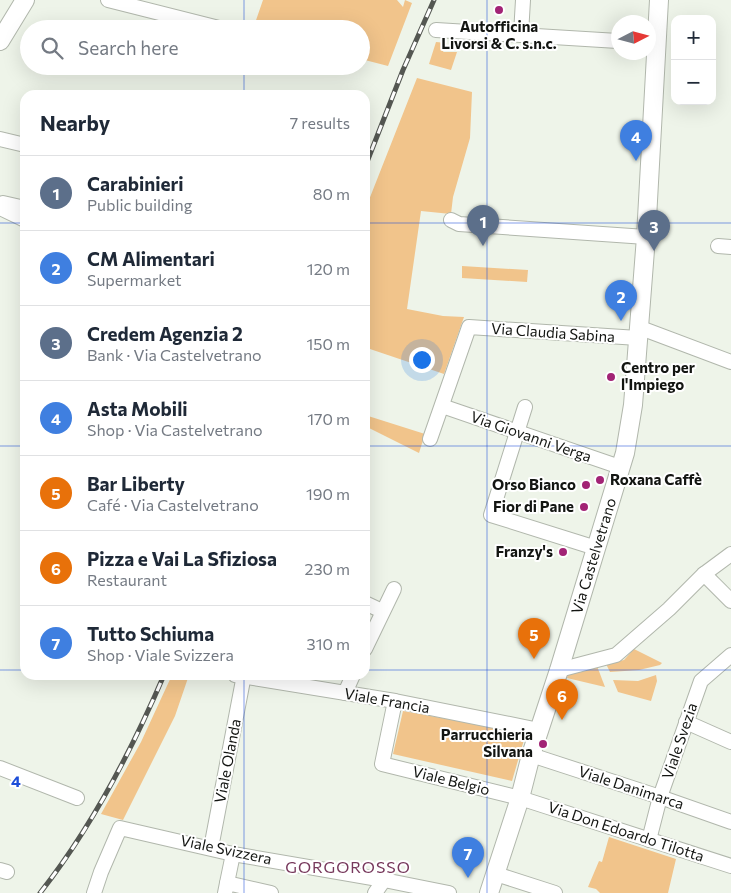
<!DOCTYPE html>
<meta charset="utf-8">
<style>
:root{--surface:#fff;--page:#f2f2f3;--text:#1f2937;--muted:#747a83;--line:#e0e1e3;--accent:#db2777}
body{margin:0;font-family:Commissioner,sans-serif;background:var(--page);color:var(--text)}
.controls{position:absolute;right:15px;top:15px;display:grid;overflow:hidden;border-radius:10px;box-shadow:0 5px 20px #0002}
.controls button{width:45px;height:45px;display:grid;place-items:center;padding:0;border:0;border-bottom:1px solid var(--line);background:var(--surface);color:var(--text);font:25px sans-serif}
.compass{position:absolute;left:611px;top:15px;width:45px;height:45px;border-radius:50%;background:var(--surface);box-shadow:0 5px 20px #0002;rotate:84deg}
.you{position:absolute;left:421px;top:359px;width:18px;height:18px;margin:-12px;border:4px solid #fff;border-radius:50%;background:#1a73e8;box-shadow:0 0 0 8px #1a73e833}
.badge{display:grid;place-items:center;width:32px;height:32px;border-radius:50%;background:var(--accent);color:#fff;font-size:16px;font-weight:700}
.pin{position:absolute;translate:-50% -41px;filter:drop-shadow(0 1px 2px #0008)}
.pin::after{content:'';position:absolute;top:26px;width:18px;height:15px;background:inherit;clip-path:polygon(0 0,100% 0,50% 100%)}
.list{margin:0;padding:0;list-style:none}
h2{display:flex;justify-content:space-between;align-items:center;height:65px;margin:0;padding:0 20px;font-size:21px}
h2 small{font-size:16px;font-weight:400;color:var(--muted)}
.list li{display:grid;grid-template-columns:32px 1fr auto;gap:15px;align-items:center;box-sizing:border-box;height:75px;padding:0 20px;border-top:1px solid var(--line)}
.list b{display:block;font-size:19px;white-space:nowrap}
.list p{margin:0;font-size:16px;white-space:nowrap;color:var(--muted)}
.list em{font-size:16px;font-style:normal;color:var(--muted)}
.icon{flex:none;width:28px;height:28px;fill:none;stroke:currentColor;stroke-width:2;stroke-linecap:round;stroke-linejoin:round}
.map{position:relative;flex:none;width:731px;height:893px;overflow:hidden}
.search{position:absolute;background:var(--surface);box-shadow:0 5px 20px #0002;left:20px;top:20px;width:350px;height:55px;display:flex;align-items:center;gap:12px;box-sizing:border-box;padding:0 18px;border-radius:28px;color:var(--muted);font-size:19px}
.panel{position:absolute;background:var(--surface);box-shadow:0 5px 20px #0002;left:20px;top:90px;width:350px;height:590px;border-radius:15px}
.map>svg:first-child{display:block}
.green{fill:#f1c48b}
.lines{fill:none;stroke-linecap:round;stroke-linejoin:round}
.minor-casing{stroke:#b1b7ac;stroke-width:16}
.major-casing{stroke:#b1b7ac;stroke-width:20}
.minor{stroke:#fff;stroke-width:14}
.major{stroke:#fff;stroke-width:18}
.rail-casing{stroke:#545752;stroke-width:5}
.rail{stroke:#fff;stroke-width:3;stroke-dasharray:9;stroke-linecap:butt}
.grid{fill:none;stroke:#1d4ed8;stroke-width:1;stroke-opacity:0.55}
.poi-dot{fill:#a22375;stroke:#fff;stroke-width:2}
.labels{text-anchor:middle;stroke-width:4;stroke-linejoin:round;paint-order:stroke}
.poi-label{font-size:15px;font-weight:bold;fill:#131512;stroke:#fff;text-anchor:end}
.street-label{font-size:15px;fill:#131512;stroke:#fff}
.neighbourhood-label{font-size:16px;letter-spacing:1px;fill:#77385c;stroke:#fff}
.grid-label{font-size:16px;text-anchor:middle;font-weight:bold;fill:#1d4ed8;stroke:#fff;stroke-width:4;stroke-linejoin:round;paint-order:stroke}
</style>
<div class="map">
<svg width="731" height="893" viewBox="0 0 731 893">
<rect width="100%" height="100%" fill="#eef4e9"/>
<g class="green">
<polygon points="263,0 397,0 403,7 405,0 412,3 388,66 361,59 361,29 253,29"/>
<polygon points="436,42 447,43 443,52 457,52 451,70 429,64"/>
<polygon points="417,78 472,92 470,138 453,197 451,214 421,211 407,309 443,316 464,317 444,374 367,348 365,352 365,210"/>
<polygon points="462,266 528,270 527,282 462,278"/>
<polygon points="365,415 425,434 419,453 365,426"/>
<polygon points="634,649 662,663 660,665 639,670 610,672 606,664 624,660"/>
<polygon points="597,666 605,687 567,678 568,674"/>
<polygon points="172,675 189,675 175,716 123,820 101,814 141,742"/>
<polygon points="656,675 657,681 651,701 618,692 613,680 638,681"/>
<polygon points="403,711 526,733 512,781 393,754"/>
<polygon points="609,837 676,859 668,893 600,893 596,889 588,887 599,861 602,862"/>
</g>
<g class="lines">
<g class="minor-casing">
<g id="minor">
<polyline points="108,0 223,29"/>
<polyline points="436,30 618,41"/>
<polyline points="521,34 523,0"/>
<polyline points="0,139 25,145"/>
<polyline points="3,203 25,208"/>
<polyline points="0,208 25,220"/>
<polyline points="451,220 459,224 646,237"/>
<polyline points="718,246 731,247"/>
<polyline points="638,327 731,362"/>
<polyline points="442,406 620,467"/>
<polyline points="525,407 491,515 596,548"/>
<polyline points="430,439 469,327 638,338"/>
<polyline points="704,574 731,601"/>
<polyline points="365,603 382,611"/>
<polyline points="365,649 394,589"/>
<polyline points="559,670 616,655 669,609 704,574 731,554"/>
<polyline points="235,675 395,701 539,730"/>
<polyline points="345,693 353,675"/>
<polyline points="395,701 382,764 520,798 731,866"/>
<polyline points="686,722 731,742"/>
<polyline points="531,755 660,797 731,822"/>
<polyline points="0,768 77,798"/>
<polyline points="649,840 660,797 701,681 731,655"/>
<polyline points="211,848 244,675"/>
<polyline points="0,870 7,872"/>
<polyline points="496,874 555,893"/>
<polyline points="227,883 233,854"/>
<polyline points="94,893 101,872 120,828 233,854 384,880 449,893"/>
<polyline points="225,893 227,883 271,893"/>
<polyline points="375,893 384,880"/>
</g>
</g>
<g class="major-casing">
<g id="major">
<polyline points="0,41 25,0"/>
<polyline points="489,893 520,798 531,755 559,670 625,453 633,405 646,237 659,0"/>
</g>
</g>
<use href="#minor" class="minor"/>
<use href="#major" class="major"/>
<g class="rail-casing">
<g id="rail">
<polyline points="365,167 403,70 434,0"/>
<path d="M40,893C92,827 131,752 164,675"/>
</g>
</g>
<use href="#rail" class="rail"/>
</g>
<path class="grid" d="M244,0V29M487,0V893M244,66V95M0,223H25M365,223H731M0,446H25M365,446H731M0,670H25M365,670H731M244,675V893"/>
<g class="poi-dot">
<circle cx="499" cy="10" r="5"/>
<circle cx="611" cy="377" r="5"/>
<circle cx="600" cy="480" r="5"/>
<circle cx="586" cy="485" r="5"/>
<circle cx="584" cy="507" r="5"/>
<circle cx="563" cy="552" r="5"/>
<circle cx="543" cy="744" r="5"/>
</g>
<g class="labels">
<g class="poi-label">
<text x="499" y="32" text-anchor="middle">Autofficina<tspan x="499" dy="17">Livorsi &amp; C. s.n.c.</tspan></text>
<text x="621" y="373" text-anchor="start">Centro per<tspan x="621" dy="17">l'Impiego</tspan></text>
<text x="610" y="485" text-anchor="start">Roxana Caffè</text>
<text x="576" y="490">Orso Bianco</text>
<text x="574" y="512">Fior di Pane</text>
<text x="553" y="557">Franzy's</text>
<text x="533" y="740">Parrucchieria<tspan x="533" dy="17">Silvana</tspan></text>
</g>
<g class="street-label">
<text transform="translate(553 333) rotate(4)" y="5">Via Claudia Sabina</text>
<text transform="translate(531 437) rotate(19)" y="5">Via Giovanni Verga</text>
<text transform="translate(594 556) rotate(-73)" y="5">Via Castelvetrano</text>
<text transform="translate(387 701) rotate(10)" y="5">Viale Francia</text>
<text transform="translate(680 741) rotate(-71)" y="5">Viale Svezia</text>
<text transform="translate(228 761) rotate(-79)" y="5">Viale Olanda</text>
<text transform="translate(451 781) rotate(14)" y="5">Viale Belgio</text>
<text transform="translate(631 788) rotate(18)" y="5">Viale Danimarca</text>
<text transform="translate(626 832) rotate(18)" y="5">Via Don Edoardo Tilotta</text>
<text transform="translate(226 850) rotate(12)" y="5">Viale Svizzera</text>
</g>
<g class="neighbourhood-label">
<text x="348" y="873">GORGOROSSO</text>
</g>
</g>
<g class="grid-label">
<text x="16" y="787">4</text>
</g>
</svg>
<div class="controls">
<button>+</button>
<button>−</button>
</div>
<svg class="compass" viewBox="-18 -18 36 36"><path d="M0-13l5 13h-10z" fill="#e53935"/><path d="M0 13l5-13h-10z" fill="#747a83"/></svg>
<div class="you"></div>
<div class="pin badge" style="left:483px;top:246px;background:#5c6f8a">1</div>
<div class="pin badge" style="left:621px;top:321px;background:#3f7fe0">2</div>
<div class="pin badge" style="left:654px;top:251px;background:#5c6f8a">3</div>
<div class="pin badge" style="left:636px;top:161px;background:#3f7fe0">4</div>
<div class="pin badge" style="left:534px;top:659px;background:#e8710a">5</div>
<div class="pin badge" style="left:562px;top:720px;background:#e8710a">6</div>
<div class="pin badge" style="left:468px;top:878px;background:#3f7fe0">7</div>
<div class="search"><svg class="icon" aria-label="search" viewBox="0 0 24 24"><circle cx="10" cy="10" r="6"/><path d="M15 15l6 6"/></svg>Search here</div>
<section class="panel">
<h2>Nearby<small>7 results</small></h2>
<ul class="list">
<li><span class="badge" style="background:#5c6f8a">1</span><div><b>Carabinieri</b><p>Public building</p></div><em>80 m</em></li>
<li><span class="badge" style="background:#3f7fe0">2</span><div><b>CM Alimentari</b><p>Supermarket</p></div><em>120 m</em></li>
<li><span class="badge" style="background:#5c6f8a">3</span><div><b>Credem Agenzia 2</b><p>Bank · Via Castelvetrano</p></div><em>150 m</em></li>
<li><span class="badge" style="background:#3f7fe0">4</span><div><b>Asta Mobili</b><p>Shop · Via Castelvetrano</p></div><em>170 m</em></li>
<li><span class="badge" style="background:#e8710a">5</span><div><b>Bar Liberty</b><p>Café · Via Castelvetrano</p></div><em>190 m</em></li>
<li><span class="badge" style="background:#e8710a">6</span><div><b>Pizza e Vai La Sfiziosa</b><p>Restaurant</p></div><em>230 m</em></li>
<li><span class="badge" style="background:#3f7fe0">7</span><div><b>Tutto Schiuma</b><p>Shop · Viale Svizzera</p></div><em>310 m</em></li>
</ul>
</section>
</div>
